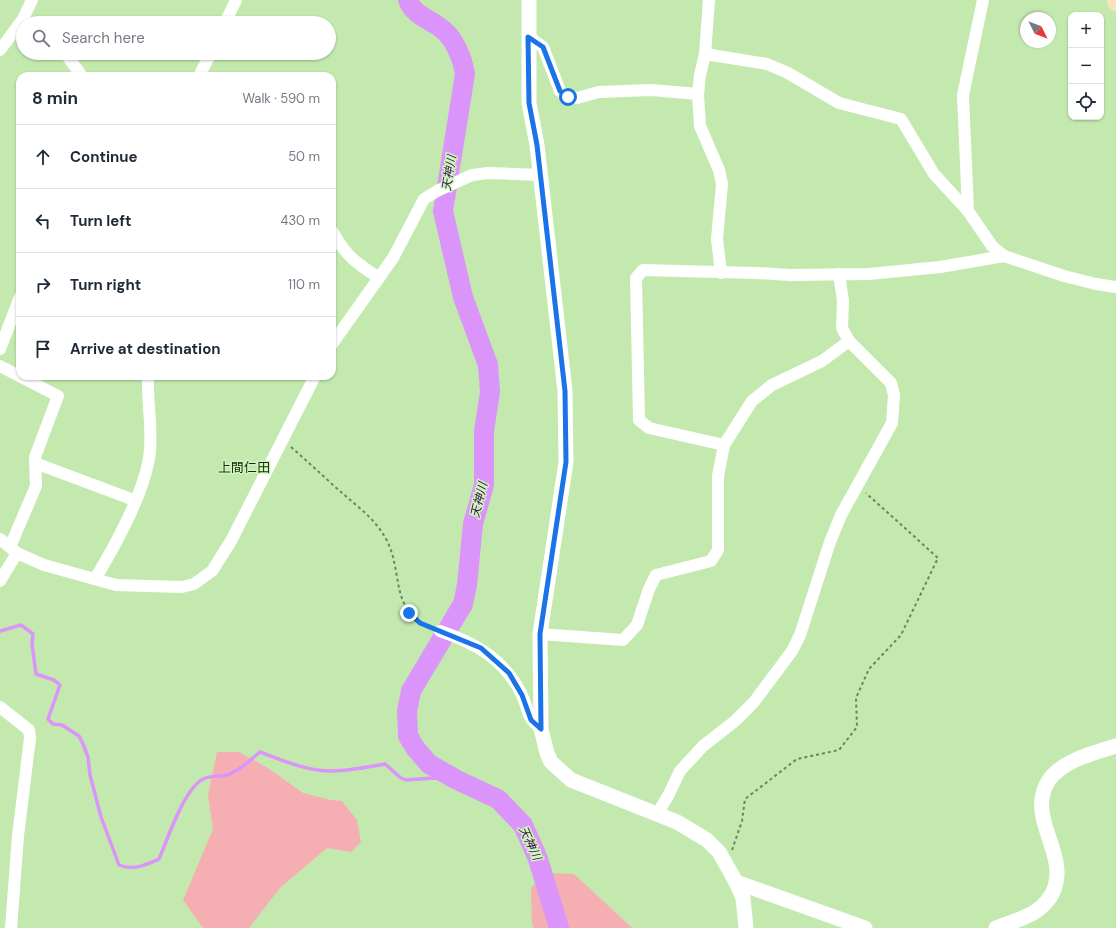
<!DOCTYPE html>
<meta charset="utf-8">
<style>
:root{--surface:#fff;--page:#f6f6f7;--text:#1f2937;--muted:#747a83;--line:#e0e1e3}
body{margin:0;font-family:"DM Sans","Noto Sans JP",sans-serif;background:var(--page);color:var(--text)}
.controls{position:absolute;right:12px;top:12px;display:grid;overflow:hidden;border-radius:8px;box-shadow:0 1px 3px #0004}
.controls button{width:36px;height:36px;display:grid;place-items:center;padding:0;border:0;border-bottom:1px solid var(--line);background:var(--surface);color:var(--text);font:20px sans-serif}
.compass{position:absolute;left:1020px;top:12px;width:36px;height:36px;border-radius:50%;background:var(--surface);box-shadow:0 1px 3px #0004;rotate:132deg}
.stop{position:absolute;width:12px;height:12px;margin:-9px;border:3px solid #1a73e8;border-radius:50%;background:#fff}
.stop.end{background:#1a73e8;border-color:#fff;box-shadow:0 1px 4px #0008}
.list{margin:0;padding:0;list-style:none}
h2{display:flex;justify-content:space-between;align-items:center;height:52px;margin:0;padding:0 16px;font-size:17px}
h2 small{font-size:13px;font-weight:400;color:var(--muted)}
.list li{display:grid;grid-template-columns:26px 1fr auto;gap:12px;align-items:center;box-sizing:border-box;height:64px;padding:0 16px;border-top:1px solid var(--line)}
.list b{display:block;font-size:15px;white-space:nowrap}
.list em{font-size:13px;font-style:normal;color:var(--muted)}
.icon{flex:none;width:22px;height:22px;fill:none;stroke:currentColor;stroke-width:2;stroke-linecap:round;stroke-linejoin:round}
.map{position:relative;flex:none;width:1116px;height:928px;overflow:hidden}
.search{position:absolute;background:var(--surface);box-shadow:0 1px 3px #0004;left:16px;top:16px;width:320px;height:44px;display:flex;align-items:center;gap:10px;box-sizing:border-box;padding:0 14px;border-radius:22px;color:var(--muted);font-size:15px}
.panel{position:absolute;background:var(--surface);box-shadow:0 1px 3px #0004;left:16px;top:72px;width:320px;height:308px;border-radius:12px}
.map>svg:first-child{display:block}
.green{fill:#f5afb3}
.lines{fill:none;stroke-linecap:round;stroke-linejoin:round}
.stream{stroke:#db95fa;stroke-width:3.5}
.river{stroke:#db95fa;stroke-width:20}
.path{stroke:#6b855d;stroke-width:2;stroke-dasharray:3 3;stroke-linecap:butt}
.minor{stroke:#fff;stroke-width:12}
.tertiary{stroke:#fff;stroke-width:15}
.secondary{stroke:#f5e2c1;stroke-width:17}
.route{stroke:#1a73e8;stroke-width:5}
.labels{text-anchor:middle;stroke-width:3;stroke-linejoin:round;paint-order:stroke}
.water-label{font-size:12px;font-style:italic;fill:#3e104f;stroke:#d0f7bb}
.quarter-label{font-size:13px;fill:#1b2913;stroke:#d0f7bb}
</style>
<div class="map">
<svg width="1116" height="928" viewBox="0 0 1116 928">
<rect width="100%" height="100%" fill="#c3e9ae"/>
<g class="green">
<polygon points="217,752 239,752 268,768 303,793 331,800 342,801 357,820 361,842 351,852 327,848 280,888 249,928 203,928 183,900 213,829 208,795"/>
<polygon points="544,873 574,874 632,928 534,928 532,924 531,888"/>
</g>
<g class="lines">
<path class="stream" d="M0,631L21,625L33,634L32,644L36,674L54,680L60,685L48,719L53,724L62,725L79,736L83,744L88,757L90,775L101,817L119,865C134,871 145,865 159,859C168,838 184,789 203,779C210,775 220,777 227,775C240,771 250,760 260,752C284,761 307,771 332,771C350,771 368,767 385,764L401,778L406,780L433,778L457,780"/>
<path class="river" d="M408,0C413,14 426,18 438,26C453,35 462,56 465,74L443,211L463,297L488,365L490,392L484,431V485L473,524L467,585L463,604L411,691L407,711L408,736L416,749L429,764L457,780L498,799L523,825L538,859L559,928"/>
<g class="path">
<path d="M291,447C308,462 324,477 341,492C358,507 378,521 388,543C403,575 390,611 431,627"/>
<polyline points="732,850 742,821 745,799 797,759 839,750 857,727 856,698 869,669 901,635 938,558 866,493"/>
</g>
<g class="minor">
<polyline points="709,0 705,54 700,75 698,94 700,126 719,170 722,184 717,239 721,273"/>
<polyline points="225,23 236,0"/>
<polyline points="529,37 543,47 560,91 568,97 577,98 599,92 651,90 698,94"/>
<polyline points="0,50 23,19 32,0"/>
<polyline points="65,53 82,76"/>
<polyline points="705,54 767,64 788,73 839,103 901,119 934,174 968,211 992,246 1004,256"/>
<polyline points="199,76 211,53"/>
<polyline points="968,211 963,95 983,0"/>
<path d="M332,231C347,257 355,262 379,278"/>
<polyline points="332,344 393,258 424,199 437,191 472,175 488,173 540,175"/>
<polyline points="0,349 20,297"/>
<polyline points="0,366 58,396 35,457 36,486 10,547"/>
<polyline points="724,445 649,428 639,420 636,278 643,270 756,273 790,275 869,274 940,267 1004,256 1064,276 1096,284 1116,287"/>
<polyline points="35,463 134,500"/>
<polyline points="0,539 17,553 44,565 116,585 182,587 194,584 212,571 231,541 315,376"/>
<path d="M95,579C115,546 147,488 150,450C152,425 147,401 148,376"/>
<polyline points="0,581 17,553"/>
<path d="M440,631C475,643 503,658 521,693C529,709 525,716 541,729"/>
<polyline points="540,634 623,640 637,625 649,589 656,575 711,561 718,550 718,476 724,445 752,401 772,385 822,361 849,341"/>
<polyline points="0,707 29,730 30,738 18,836 11,928"/>
<polyline points="657,814 668,796 680,771 703,746 735,721 754,702 792,651 800,635 830,542 841,515 892,423 894,395 891,383 849,341 842,328 843,301 839,274"/>
</g>
<g class="tertiary">
<polyline points="529,0 529,103 537,145 565,391 566,462 540,634 541,729 547,753 551,762 571,780 677,822 707,840 719,852 736,882 743,898 746,928"/>
<polyline points="736,882 865,928"/>
<path d="M996,928C1006,924 1017,921 1027,916C1037,912 1047,903 1052,894C1072,855 1024,818 1049,780C1063,760 1094,753 1116,746"/>
</g>
<polyline class="secondary" points="1115,0 1116,3"/>
</g>
<g class="lines">
<polyline class="route" points="409,613 420,623 481,648 509,673 522,695 531,720 541,729 540,634 566,462 565,391 537,145 529,103 528,37 543,47 560,91 568,97"/>
</g>
<g class="labels">
<g class="water-label">
<text transform="translate(449 173) rotate(-81)" y="4">天神川</text>
<text transform="translate(479 500) rotate(-76)" y="4">天神川</text>
<text transform="translate(530 843) rotate(65)" y="4">天神川</text>
</g>
<g class="quarter-label">
<text x="244" y="472">上間仁田</text>
</g>
</g>
</svg>
<div class="controls">
<button>+</button>
<button>−</button>
<button><svg class="icon" aria-label="locate" viewBox="0 0 24 24"><circle cx="12" cy="12" r="6"/><path d="M12 2v4M12 18v4M2 12h4M18 12h4"/></svg></button>
</div>
<svg class="compass" viewBox="-18 -18 36 36"><path d="M0-13l5 13h-10z" fill="#e53935"/><path d="M0 13l5-13h-10z" fill="#747a83"/></svg>
<div class="stop" style="left:568px;top:97px"></div>
<div class="stop end" style="left:409px;top:613px"></div>
<div class="search"><svg class="icon" aria-label="search" viewBox="0 0 24 24"><circle cx="10" cy="10" r="6"/><path d="M15 15l6 6"/></svg>Search here</div>
<section class="panel">
<h2>8 min<small>Walk · 590 m</small></h2>
<ul class="list">
<li><svg class="icon" aria-label="ahead" viewBox="0 0 24 24"><path d="M12 20V5M6 11l6-6 6 6"/></svg><div><b>Continue</b></div><em>50 m</em></li>
<li><svg class="icon" aria-label="left" viewBox="0 0 24 24"><path d="M17 20v-9H6M10 6l-5 5 5 5"/></svg><div><b>Turn left</b></div><em>430 m</em></li>
<li><svg class="icon" aria-label="right" viewBox="0 0 24 24"><path d="M7 20v-9h11M14 6l5 5-5 5"/></svg><div><b>Turn right</b></div><em>110 m</em></li>
<li><svg class="icon" aria-label="arrive" viewBox="0 0 24 24"><path d="M6 21V4h12l-3 4 3 4H6"/></svg><div><b>Arrive at destination</b></div></li>
</ul>
</section>
</div>
